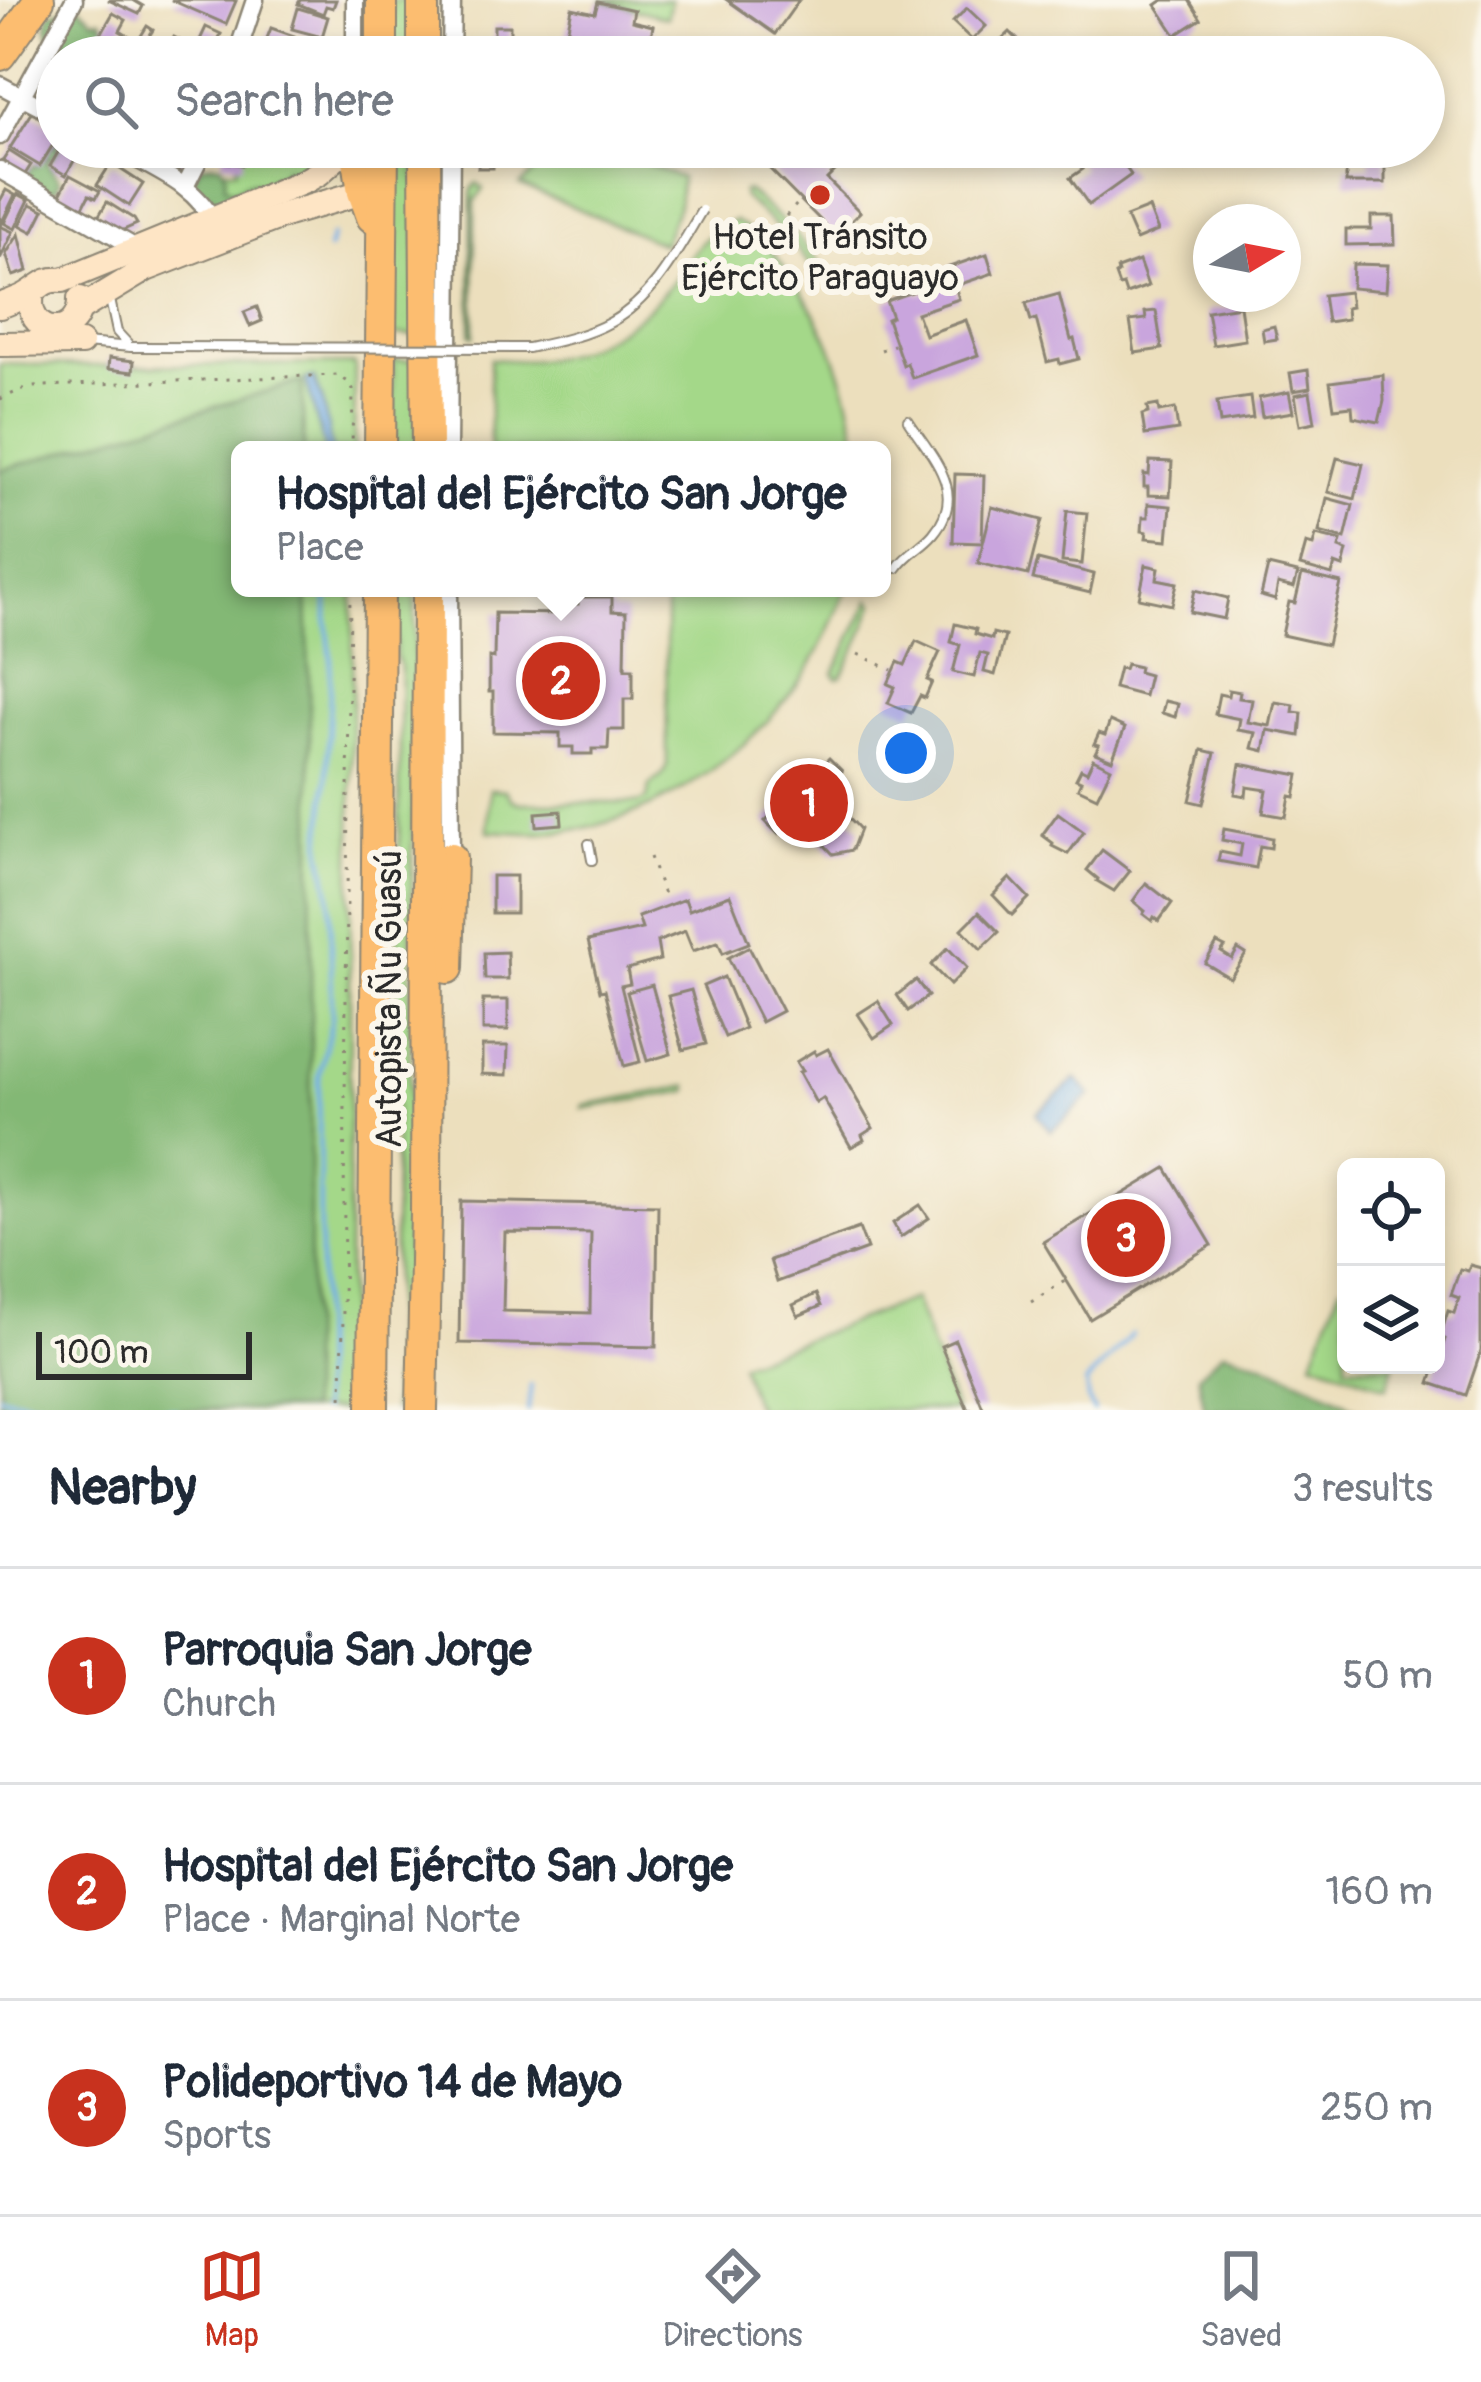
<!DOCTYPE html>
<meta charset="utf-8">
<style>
:root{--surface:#fff;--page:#f2f2f3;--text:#1f2937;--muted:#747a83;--line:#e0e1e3;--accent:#c8321e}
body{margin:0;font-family:Pangolin,sans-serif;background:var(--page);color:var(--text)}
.controls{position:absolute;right:36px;bottom:36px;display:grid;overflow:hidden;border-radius:18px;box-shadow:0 6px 18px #0003}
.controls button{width:108px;height:108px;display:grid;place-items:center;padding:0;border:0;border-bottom:3px solid var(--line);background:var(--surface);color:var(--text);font:60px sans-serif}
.compass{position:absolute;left:1193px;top:204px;width:108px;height:108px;border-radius:50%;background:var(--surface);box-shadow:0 6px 18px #0003;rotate:80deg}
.scale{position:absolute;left:36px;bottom:30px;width:216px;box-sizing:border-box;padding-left:12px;border:6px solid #2b2b2b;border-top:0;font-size:33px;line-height:42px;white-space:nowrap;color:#2b2b2b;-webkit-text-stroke:9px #fbf7ec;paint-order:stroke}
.you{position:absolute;left:906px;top:753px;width:42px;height:42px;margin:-30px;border:9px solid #fff;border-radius:50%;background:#1a73e8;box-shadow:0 0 0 18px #1a73e833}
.badge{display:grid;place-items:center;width:78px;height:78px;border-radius:50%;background:var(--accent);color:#fff;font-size:39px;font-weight:700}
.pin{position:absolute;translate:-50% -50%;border:6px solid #fff;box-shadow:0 3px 12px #0006}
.popup{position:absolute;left:231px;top:441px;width:660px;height:156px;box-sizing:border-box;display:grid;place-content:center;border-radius:18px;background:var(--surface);filter:drop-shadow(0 3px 9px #0005);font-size:39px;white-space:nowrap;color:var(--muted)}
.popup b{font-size:45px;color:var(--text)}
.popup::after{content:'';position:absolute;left:50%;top:100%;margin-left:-24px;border:24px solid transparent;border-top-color:var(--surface)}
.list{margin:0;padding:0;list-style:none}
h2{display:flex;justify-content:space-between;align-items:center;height:156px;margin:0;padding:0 48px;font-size:51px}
h2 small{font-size:39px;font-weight:400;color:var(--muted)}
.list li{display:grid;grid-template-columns:78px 1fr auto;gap:36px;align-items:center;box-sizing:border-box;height:216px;padding:0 48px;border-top:3px solid var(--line)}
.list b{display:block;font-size:45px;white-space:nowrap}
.list p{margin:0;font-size:39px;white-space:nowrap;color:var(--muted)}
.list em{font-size:39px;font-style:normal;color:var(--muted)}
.icon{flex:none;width:66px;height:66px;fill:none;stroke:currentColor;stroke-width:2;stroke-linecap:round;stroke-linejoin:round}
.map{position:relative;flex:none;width:1481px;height:1410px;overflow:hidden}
.search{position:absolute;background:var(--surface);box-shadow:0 6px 18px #0003;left:36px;right:36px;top:36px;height:132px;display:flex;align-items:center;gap:30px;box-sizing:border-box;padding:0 42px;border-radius:66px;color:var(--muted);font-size:45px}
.sheet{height:804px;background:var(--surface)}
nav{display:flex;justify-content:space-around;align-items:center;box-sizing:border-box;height:168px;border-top:3px solid var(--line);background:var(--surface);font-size:33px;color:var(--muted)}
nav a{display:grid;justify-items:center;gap:6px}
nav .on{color:var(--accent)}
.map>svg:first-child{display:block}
.green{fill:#a4d889;stroke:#68825a;stroke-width:3}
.forest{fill:#83b875;stroke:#577250;stroke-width:3}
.water{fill:#75afe6;stroke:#506d88;stroke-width:3}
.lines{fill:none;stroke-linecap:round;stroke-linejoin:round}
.stream{stroke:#75afe6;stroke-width:4.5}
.building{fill:#c9a5dd;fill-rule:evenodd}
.lane-casing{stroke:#8c8574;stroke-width:12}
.street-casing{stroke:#8c8574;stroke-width:21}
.secondary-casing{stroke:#8c8574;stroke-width:28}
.highway-casing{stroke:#8c8574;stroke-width:34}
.path{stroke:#8c8574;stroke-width:3;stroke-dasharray:3 9;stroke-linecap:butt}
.lane{stroke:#fff;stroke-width:8}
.street{stroke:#fff;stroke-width:16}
.secondary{stroke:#fee5c5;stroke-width:24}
.highway{stroke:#fcbd6f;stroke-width:30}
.lane-bridge-casing{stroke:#8c8574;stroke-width:12;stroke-linecap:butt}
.lane-bridge{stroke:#fff;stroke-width:8}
.poi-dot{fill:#c8321e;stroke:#fbf7ec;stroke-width:4.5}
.labels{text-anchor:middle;stroke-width:12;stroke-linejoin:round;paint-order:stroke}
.poi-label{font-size:36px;fill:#2b2b2b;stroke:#fbf7ec}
.street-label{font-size:36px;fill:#2b2b2b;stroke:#fbf7ec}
</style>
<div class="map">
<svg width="1481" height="1410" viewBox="0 0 1481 1410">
<rect width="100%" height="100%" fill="#fbf7ec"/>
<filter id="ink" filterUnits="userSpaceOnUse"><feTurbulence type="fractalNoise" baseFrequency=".00833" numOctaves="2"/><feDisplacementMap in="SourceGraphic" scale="24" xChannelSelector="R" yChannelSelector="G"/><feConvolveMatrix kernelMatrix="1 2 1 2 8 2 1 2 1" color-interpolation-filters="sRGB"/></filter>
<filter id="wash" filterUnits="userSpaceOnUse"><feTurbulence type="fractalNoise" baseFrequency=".004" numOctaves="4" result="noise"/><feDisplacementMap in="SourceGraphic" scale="48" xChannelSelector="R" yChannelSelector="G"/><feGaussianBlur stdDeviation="2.7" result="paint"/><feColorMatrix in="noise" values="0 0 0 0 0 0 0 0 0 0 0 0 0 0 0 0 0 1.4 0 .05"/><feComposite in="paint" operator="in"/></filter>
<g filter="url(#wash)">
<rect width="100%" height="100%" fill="#ecdfbd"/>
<g class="green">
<polygon points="391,0 413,0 414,57 392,57"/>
<polygon points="600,0 671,0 667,18"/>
<polygon points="250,147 317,147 325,159 214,211 193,184 216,168 236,170 238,150"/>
<polygon points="392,147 415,147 418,335 392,335"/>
<path d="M597,147L618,152L681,178L678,206L663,244L520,185L543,164C563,163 577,149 597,147Z"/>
<polygon points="477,183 483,189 475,201 474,336 471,335 472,189"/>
<polygon points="743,191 748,191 790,228 823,267 823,272 816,272 785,234 743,197"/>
<path d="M735,221C758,233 774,253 789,274C828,326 850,385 858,450H490V359C509,360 528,362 546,359C593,351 642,321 671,284C691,259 702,230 735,221Z"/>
<polygon points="393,360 418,360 417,450 394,450"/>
<polygon points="0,364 92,366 355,364 354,450 240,450 240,588 353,588 347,1410 0,1410"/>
<polygon points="885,447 890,450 893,488 890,539 886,541 882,539"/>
<polygon points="395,588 415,588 406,1410 392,1410 401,667 396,657"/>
<path d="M661,588H847C834,619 820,653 801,680C742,762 647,828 544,833C525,834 506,832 488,831L490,789L505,790L512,800L520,803H638L647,799L649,786L663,775L667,765L666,601Z"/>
<polygon points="870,600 874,604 860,640 841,677 837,678 834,673"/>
<polygon points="688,1086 689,1091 582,1109 583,1105"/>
<polygon points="1340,1286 1346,1288 1346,1365 1394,1365 1387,1387 1313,1360"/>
<polygon points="914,1299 955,1410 757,1410 740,1364"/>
</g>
<g class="forest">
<polygon points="78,5 94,20 101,19 108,36 125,48 124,55 102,57 93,52 91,42 84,44 75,39 72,40 74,53 53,50 47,28 49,14"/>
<polygon points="57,133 57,147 61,147 56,157 47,159 48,165 60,180 58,188 49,191 24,177 34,165 38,166 55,143"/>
<path d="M213,163L221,164L226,174L225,186L232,190C242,188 248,177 260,185L272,177L277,179L285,169L295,173L217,204L213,197C204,197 200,189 190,188L200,166Z"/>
<polygon points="302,381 304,450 240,450 240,588 307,588 312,827 309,1410 0,1410 0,470"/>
<polygon points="1224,1351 1261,1362 1334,1395 1359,1410 1205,1410 1198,1375"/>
</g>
<g class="water">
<polygon points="314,378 322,398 332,450 325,450 307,384 306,379"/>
<polygon points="1076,1079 1091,1095 1051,1131 1036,1114"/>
</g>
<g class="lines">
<g class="stream">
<polyline points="328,249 332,236"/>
<polyline points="0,1396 39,1403 175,1410"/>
<polyline points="321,1410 319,1076 332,1018 330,895 321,845 327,781 331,658 327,623 327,588"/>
<polyline points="528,1410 531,1385"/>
<polyline points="1094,1410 1088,1400 1086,1383 1132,1334"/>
</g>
</g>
<g id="blocks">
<g class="building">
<polygon points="108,0 133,0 143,6 139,14"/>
<polygon points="171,0 233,0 236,1 226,24"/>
<polygon points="300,0 336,0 333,8 326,6 323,14 298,4"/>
<polygon points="727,0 799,0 775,34"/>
<polygon points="1163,0 1189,0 1201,19 1176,35 1156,5"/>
<polygon points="598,2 634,10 632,21 653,26 647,57 562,57 572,8 595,13"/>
<polygon points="298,8 328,17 322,37 292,29"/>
<polygon points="967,8 986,26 972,40 953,22"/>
<polygon points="113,13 126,20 120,31 128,36 122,46 101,34"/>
<polygon points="147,26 153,30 136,57 130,54"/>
<rect x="494" y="26" width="16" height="31"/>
<polygon points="206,27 221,34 214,49 199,42"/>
<polygon points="271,28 294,36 287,54 264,46"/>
<polygon points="1010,32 1021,43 1013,51 1019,57 984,57"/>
<polygon points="174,37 193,47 187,57 173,57 166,53"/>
<polygon points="260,47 285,57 256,57"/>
<polygon points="32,113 57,128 57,138 40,166 10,148"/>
<polygon points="61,147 70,147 79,152 66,175 50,166"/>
<polygon points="128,147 173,147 192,159 184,174 146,151 143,156"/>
<polygon points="224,147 245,147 242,165 222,162"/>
<polygon points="479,147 497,147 497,156 493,156 493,168 478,168"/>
<polygon points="768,147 796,147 815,166 832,148 845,161 827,179 860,212 836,236 758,157"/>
<polygon points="1112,148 1131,175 1089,205 1070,178 1083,169 1076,159 1091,149 1098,159"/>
<polygon points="9,151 31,165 22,179 0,165"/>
<polygon points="1371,155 1385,155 1385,183 1346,183 1346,167 1370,167"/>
<polygon points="111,163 143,184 129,206 97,185"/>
<polygon points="70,175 100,191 96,198 89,195 82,209 59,196"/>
<polygon points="6,190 15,195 0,226 13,232 0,259 0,201"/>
<polygon points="18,194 29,200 15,229 4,223"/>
<polygon points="107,202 134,219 137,224 121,231 98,217"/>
<polygon points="31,204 44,210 33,232 20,225"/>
<polygon points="1149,208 1158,231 1136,240 1126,217"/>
<polygon points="1371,216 1394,216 1395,244 1346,245 1346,229 1371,229"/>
<polygon points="19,234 28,271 13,276 6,254"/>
<polygon points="987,254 993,273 955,286 959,299 917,313 925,335 966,320 978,355 912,378 907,363 903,365 887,319 892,317 886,301 917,290 918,294 946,285 941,270"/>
<polygon points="1139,261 1148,286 1126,294 1123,285 1119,286 1115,275 1118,273 1117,269"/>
<polygon points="1353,264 1388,265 1386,291 1352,288"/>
<polygon points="1349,292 1351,307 1346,308 1347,319 1327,322 1323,295"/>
<polygon points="1059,294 1071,340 1074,339 1079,359 1060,364 1059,359 1047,362 1036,319 1031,321 1026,303"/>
<polygon points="1240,306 1245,340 1213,345 1207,311"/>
<polygon points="257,307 262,321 250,326 244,312"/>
<polygon points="1156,311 1162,349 1135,353 1130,321 1146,319 1145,312"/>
<polygon points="1274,326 1277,339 1264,341 1262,329"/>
<polygon points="109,358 134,361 133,372 108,369"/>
<polygon points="1308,370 1310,388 1293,391 1290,373"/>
<polygon points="1383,375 1384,401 1379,422 1353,417 1352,406 1334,408 1330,382"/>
<polygon points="1289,392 1293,412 1262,417 1259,398"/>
<polygon points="1310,392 1315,422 1300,425 1295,395"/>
<polygon points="1250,397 1253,418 1220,423 1217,402"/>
<polygon points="1158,405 1159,412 1175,409 1178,430 1145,435 1142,415 1148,413 1147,407"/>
<polygon points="1337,458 1363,464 1355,499 1328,492"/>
<polygon points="1150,461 1172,462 1170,496 1148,495 1148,487 1144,487 1144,474 1149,475"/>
<polygon points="955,474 984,475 982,543 953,542"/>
<polygon points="1327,498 1353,505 1345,539 1319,532"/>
<polygon points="1148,504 1171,506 1168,540 1146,538 1147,532 1142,531 1143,517 1148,517"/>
<polygon points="992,507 1042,520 1028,575 978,563"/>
<polygon points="1067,511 1087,513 1082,564 1062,562"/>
<polygon points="1316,535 1341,541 1339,548 1347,551 1343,567 1335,564 1332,575 1300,566 1306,544 1313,546"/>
<polygon points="1038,560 1094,574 1090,593 1033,579"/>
<polygon points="1146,565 1159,568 1157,579 1177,583 1172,605 1139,598"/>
<polygon points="1268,566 1298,573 1294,588 1278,584 1275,600 1261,596"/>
<polygon points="1302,574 1341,583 1327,645 1282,635 1289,602 1295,603"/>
<polygon points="1195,590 1228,598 1224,619 1190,612"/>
<polygon points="578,597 612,597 612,611 626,612 625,669 633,669 633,699 624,699 624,730 609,730 608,749 592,749 592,754 573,754 573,747 560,747 560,733 493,732 493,692 489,692 489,657 494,658 495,613 565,614 565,604 578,604"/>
<polygon points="955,624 976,629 975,634 992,639 993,633 1005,636 995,675 984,672 988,655 980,653 974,677 953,672 960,645 951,642"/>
<polygon points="916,641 940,652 927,680 932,682 925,698 920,696 911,713 888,703 895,687 888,684 898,662 905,665"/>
<polygon points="1126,664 1139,667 1138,672 1149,675 1144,696 1114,688 1119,668 1124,669"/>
<polygon points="1229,690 1240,692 1239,698 1252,700 1248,722 1270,726 1275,702 1294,705 1293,712 1302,713 1300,736 1268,730 1264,751 1252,748 1256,733 1238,730 1240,719 1215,714 1219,694 1228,696"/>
<polygon points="1165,701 1178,704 1175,717 1162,713"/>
<polygon points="1110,721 1125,728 1112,760 1095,753 1099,745 1094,744 1099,733 1105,735"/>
<polygon points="1202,750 1215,753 1203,804 1190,801"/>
<polygon points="829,758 842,771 823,790 860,829 852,850 833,854 797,816 778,834 765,821"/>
<polygon points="1093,759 1111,768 1097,797 1078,788 1081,781 1076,779 1081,769 1087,772"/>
<polygon points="1240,764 1299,775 1295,797 1290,796 1286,817 1263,813 1267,790 1247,787 1246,796 1235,794"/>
<polygon points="561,811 562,824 537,826 536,813"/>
<polygon points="1058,813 1084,832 1068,854 1052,846 1053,843 1042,835"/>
<polygon points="1224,829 1272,838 1271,848 1260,846 1256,868 1218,861 1220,852 1240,856 1242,844 1222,840"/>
<polygon points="1102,850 1130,871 1114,891 1097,881 1098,879 1087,870"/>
<rect x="492" y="876" width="24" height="37"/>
<polygon points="1010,878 1029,898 1012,915 993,895"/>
<polygon points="1146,883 1172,903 1159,921 1154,917 1152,921 1143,914 1145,911 1133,901"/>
<polygon points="730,895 749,943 723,953 718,942 693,951 685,931 657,942 660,960 627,969 630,984 621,986 640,1062 624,1066 605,990 600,991 588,941 642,929 638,917 685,899 689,910"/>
<polygon points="979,912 999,932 981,949 962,929"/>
<polygon points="1217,943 1225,947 1221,952 1232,959 1238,949 1246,954 1230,978 1205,963"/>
<polygon points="749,947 782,1011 761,1022 728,958"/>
<polygon points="948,948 967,968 950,985 931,965"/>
<polygon points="507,952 508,979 485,979 484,953"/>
<polygon points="724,977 745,1028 725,1037 703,986"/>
<polygon points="916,980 928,996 908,1011 897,995"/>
<polygon points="652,985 671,1054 647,1061 627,992"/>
<polygon points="691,990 706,1044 683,1050 668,996"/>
<rect x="483" y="1000" width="25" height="30"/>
<polygon points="878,1001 893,1025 874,1038 858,1014"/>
<polygon points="482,1046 508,1046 507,1075 482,1074"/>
<polygon points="828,1049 873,1128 862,1135 864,1140 851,1147 823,1098 816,1103 799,1072 802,1071 796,1062 814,1051 816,1055"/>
<polygon points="1166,1168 1212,1245 1090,1319 1043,1242"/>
<path d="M461,1201L658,1205L656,1347L459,1343ZM505,1232L591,1233L590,1313L503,1311Z"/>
<polygon points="920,1205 929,1218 901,1237 893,1223"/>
<polygon points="859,1228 867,1249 777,1282 770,1260"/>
<polygon points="1470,1265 1481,1268 1481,1351 1466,1395 1430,1383 1445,1339 1440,1337 1448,1311 1454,1313 1459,1298 1451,1295 1460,1269 1468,1271"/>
<polygon points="816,1294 821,1306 798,1316 793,1305"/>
<polygon points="955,1340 984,1410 968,1410 941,1346"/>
</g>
</g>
</g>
<g filter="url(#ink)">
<use href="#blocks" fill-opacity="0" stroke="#8c8574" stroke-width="3"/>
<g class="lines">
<g class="lane-casing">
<g id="lane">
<polyline points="109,295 117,332 130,346"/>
<polyline points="85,343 131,347"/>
<path d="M897,568C907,553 922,547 933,534C969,492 931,456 908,420"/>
<polyline points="589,844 592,860"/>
</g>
</g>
<g class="street-casing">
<g id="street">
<polyline points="355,0 355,57"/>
<polyline points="236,57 255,0"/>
<polyline points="451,57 452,0"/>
<polyline points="0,85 57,115"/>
<polyline points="0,136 74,0"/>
<path d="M114,147C151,168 197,184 215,225"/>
<polyline points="0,170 136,248"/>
<polyline points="185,187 205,147"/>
<polyline points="448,450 451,147"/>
<polyline points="449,588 451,858"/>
</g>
</g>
<g class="secondary-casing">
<g id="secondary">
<path d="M32,293C23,338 81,342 80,299"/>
<path d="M0,306C9,302 20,299 28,294C42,286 45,278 63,280L305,181L319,173L348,147"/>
<polyline points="80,309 146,269 287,214 363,192"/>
<polyline points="0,344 81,343"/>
</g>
</g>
<g class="highway-casing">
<g id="highway">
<polyline points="382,0 382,57"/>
<polyline points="423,0 423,57"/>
<polyline points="0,55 39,0"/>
<polyline points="356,147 363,192 372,217"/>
<polyline points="425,147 427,450"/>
<polyline points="380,450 383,147"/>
<polyline points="448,968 451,858"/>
<polyline points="373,1410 379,588"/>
<polyline points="422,1410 426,1212 428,588"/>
</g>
</g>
<g class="path">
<polyline points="786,216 799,202"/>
<polyline points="861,223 881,245"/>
<polyline points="881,350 894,345"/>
<polyline points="0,399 26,388 43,386 337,375 350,383 353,389 352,450"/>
<polyline points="858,654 892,670"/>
<polyline points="650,857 666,900"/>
<polyline points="1031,1302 1065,1281"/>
<polyline points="342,1410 350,588"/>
</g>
<use href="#lane" class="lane"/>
<use href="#street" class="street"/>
<use href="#secondary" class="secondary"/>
<use href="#highway" class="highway"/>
<g class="lane-bridge-casing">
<path id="lane-bridge" d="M131,347L528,348C556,342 586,336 611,322C654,298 678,250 702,210"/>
</g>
<use href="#lane-bridge" class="lane-bridge"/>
</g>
</g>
<circle class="poi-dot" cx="820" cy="195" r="12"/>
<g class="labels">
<g class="poi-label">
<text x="820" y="249">Hotel Tránsito<tspan x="820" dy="41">Ejército Paraguayo</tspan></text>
</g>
<g class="street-label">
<text transform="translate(388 999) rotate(-90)" y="13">Autopista Ñu Guasú</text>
</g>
</g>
</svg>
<div class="controls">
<button><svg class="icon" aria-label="locate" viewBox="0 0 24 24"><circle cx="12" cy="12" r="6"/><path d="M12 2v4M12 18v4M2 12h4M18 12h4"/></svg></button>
<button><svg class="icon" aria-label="layers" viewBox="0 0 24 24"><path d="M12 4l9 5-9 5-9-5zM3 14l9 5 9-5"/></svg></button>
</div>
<svg class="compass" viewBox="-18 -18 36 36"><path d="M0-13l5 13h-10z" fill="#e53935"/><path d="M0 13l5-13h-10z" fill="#747a83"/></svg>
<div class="scale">100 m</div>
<div class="you"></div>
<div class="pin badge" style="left:809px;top:803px">1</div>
<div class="pin badge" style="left:561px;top:681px">2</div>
<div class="popup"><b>Hospital del Ejército San Jorge</b>Place</div>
<div class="pin badge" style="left:1126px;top:1238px">3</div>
<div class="search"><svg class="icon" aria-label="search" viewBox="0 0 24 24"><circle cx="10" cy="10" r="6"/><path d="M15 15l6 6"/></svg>Search here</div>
</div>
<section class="sheet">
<h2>Nearby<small>3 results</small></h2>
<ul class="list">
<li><span class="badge">1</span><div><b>Parroquia San Jorge</b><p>Church</p></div><em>50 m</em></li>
<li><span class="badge">2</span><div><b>Hospital del Ejército San Jorge</b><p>Place · Marginal Norte</p></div><em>160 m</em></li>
<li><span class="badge">3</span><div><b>Polideportivo 14 de Mayo</b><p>Sports</p></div><em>250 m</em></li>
</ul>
</section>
<nav>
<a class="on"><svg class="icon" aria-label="map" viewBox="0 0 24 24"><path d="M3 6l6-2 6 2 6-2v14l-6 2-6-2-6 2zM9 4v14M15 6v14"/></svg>Map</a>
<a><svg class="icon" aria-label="directions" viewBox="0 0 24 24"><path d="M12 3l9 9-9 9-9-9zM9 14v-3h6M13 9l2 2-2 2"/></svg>Directions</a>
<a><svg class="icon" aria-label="saved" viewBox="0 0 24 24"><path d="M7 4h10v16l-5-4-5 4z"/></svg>Saved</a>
</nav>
